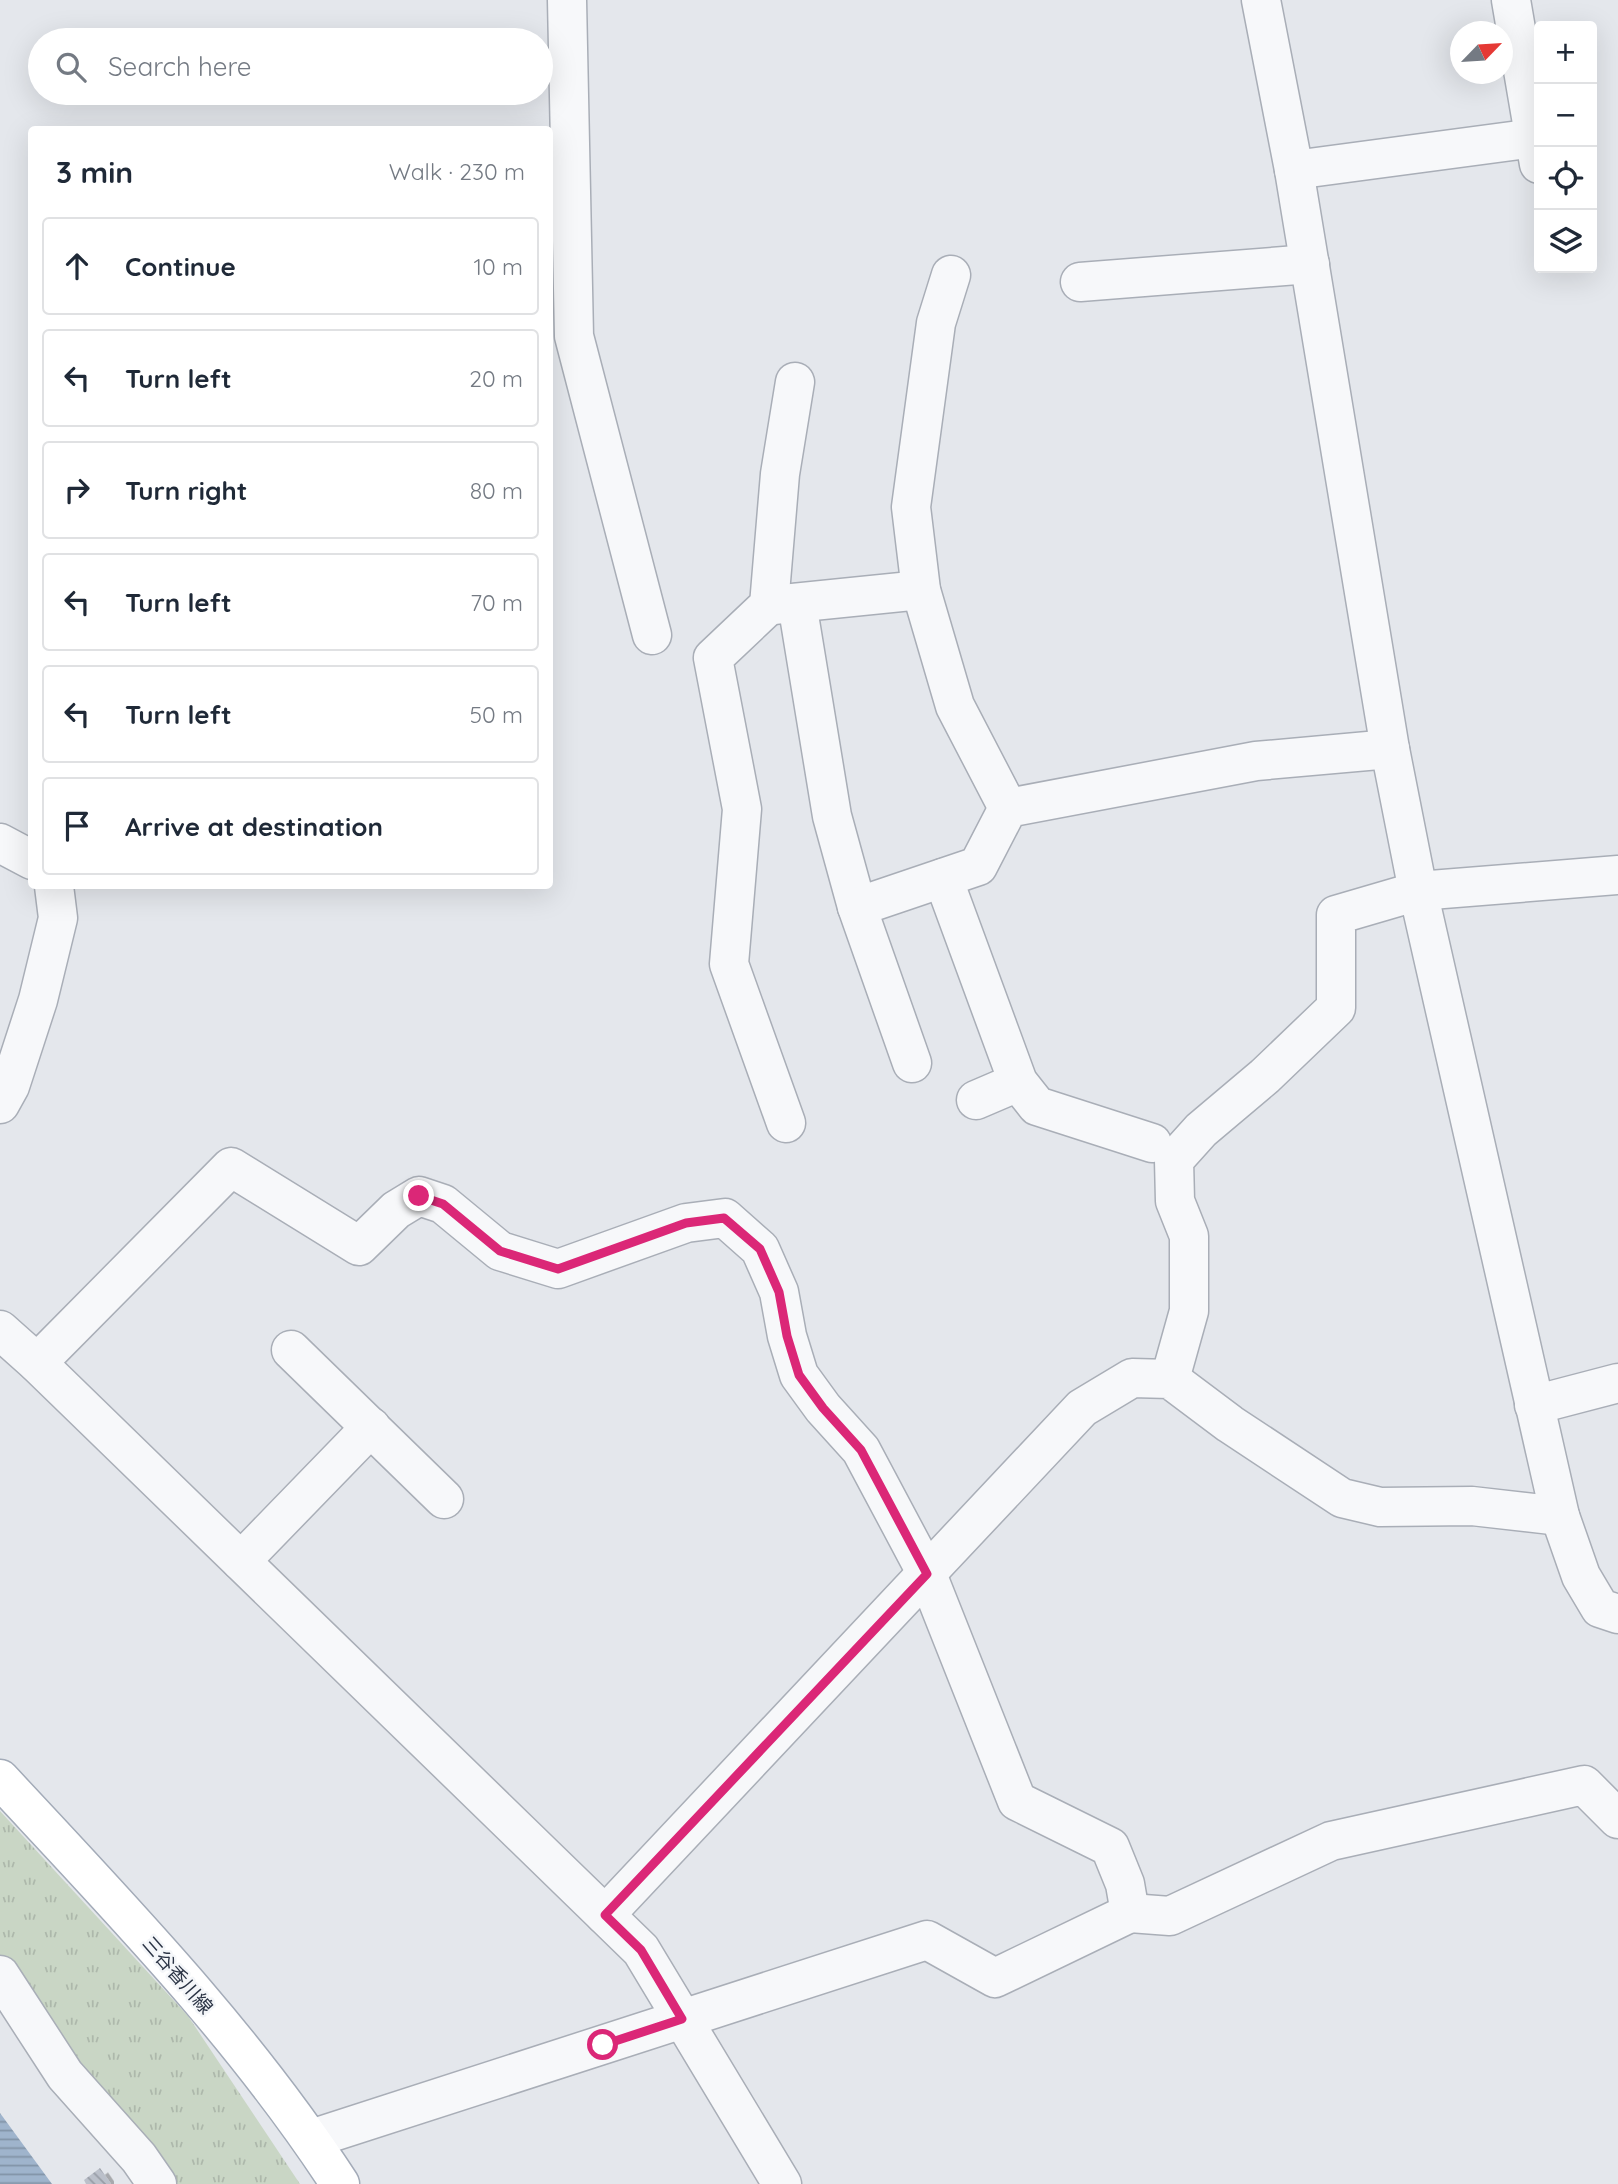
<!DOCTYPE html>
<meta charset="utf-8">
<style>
:root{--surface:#fff;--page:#f2f2f3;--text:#1f2937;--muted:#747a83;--line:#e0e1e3}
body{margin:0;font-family:Quicksand,"Noto Sans JP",sans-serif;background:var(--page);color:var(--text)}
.controls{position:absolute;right:21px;top:21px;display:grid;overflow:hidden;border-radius:7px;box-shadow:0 7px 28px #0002}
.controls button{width:63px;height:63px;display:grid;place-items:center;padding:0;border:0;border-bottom:2px solid var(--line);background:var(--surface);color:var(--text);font:35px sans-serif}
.compass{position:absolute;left:1450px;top:21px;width:63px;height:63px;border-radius:50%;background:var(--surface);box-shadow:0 7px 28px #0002;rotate:65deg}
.stop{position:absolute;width:21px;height:21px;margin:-16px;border:5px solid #db2777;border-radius:50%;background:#fff}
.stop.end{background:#db2777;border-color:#fff;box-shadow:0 2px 7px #0008}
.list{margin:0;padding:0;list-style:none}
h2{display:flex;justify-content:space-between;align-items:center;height:91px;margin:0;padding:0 28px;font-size:30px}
h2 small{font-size:23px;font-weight:400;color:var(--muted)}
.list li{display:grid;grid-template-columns:46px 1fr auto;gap:21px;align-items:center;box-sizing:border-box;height:98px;margin:0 14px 14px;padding:0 14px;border:2px solid var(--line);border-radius:7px}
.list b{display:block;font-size:26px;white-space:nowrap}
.list em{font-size:23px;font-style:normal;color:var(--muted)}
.icon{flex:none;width:38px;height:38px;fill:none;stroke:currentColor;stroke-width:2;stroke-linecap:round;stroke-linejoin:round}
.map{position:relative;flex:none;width:1618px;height:2184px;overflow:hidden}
.search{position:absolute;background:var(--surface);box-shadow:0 7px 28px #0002;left:28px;top:28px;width:525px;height:77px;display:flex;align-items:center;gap:18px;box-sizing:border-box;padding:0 24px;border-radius:38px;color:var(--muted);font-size:26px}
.panel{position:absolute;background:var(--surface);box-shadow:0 7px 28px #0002;left:28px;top:126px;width:525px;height:763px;border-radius:7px}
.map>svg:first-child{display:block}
.grass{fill:url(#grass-tufts)}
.water{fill:url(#water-rules)}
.building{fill:url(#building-back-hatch);filter:url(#shadow)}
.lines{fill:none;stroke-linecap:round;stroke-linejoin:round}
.minor-casing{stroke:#a9aeb7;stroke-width:41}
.major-casing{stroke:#a3abb8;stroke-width:41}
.minor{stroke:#f7f8fa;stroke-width:38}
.major{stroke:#fff;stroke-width:38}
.route{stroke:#db2777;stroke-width:9}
.labels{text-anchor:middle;stroke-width:5;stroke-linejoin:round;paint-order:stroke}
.street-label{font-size:19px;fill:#2b3445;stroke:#f4f6f9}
</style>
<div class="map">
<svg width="1618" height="2184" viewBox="0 0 1618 2184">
<defs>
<pattern id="grass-tufts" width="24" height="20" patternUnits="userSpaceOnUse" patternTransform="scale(1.75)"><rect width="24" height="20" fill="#c9d6c5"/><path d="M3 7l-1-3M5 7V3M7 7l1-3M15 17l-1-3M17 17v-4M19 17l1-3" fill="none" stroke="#adb8ab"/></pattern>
<pattern id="water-rules" width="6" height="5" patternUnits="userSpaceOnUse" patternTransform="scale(1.75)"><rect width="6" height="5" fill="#9fb4cc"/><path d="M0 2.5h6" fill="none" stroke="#8293a7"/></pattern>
<pattern id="building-back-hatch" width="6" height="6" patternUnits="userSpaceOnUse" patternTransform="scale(1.75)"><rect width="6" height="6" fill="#bbc0ca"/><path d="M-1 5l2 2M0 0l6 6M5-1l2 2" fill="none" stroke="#989da6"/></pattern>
<filter id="shadow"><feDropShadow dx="8" dy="4.5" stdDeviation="0" flood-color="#0004"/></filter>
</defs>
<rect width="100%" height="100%" fill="#e4e7ec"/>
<polygon class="grass" points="0,1811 188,2016 300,2184 164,2184 0,1966"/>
<polygon class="water" points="0,2113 52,2184 0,2184"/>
<polygon class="building" points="100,2168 111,2184 86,2184 84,2180"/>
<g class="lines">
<g class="minor-casing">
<g id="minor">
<polyline points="567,0 574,336 652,635"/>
<polyline points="1261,0 1294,170 1390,749 1418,891 1560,1516 1581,1576 1600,1608 1618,1614"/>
<polyline points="1511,0 1539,164"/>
<polyline points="1294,170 1535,138"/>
<polyline points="951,275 936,323 911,507 921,590 955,706 1008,808"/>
<polyline points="1080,282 1310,264"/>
<polyline points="797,603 832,816 857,907 912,1063"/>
<polyline points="773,605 921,590"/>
<polyline points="0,843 32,860"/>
<polyline points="943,878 1018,1082 1037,1106 1152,1143"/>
<polyline points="857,907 978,866 1008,808 1256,761 1390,749"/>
<polyline points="976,1100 1018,1082"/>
<polyline points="0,1104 10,1086 38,1000 58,918 54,886"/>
<polyline points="786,1123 729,964 742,809 713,658 769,605 780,474 795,382"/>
<polyline points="0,1330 37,1363 641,1950 782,2184"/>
<polyline points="291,1350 444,1499"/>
<polyline points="37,1363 231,1167 359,1246 396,1210 419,1196 443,1204 500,1251 558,1269 686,1223 725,1218 760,1249 779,1292 787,1336 799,1375 823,1408 861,1450 927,1574 1017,1801 1110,1847 1125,1884 1130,1913 995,1978 927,1940 311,2139"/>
<polyline points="1170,1379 1189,1311 1189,1236 1175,1201 1174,1160 1201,1130 1265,1076 1336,1008 1336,915 1418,891 1618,875"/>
<polyline points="1534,1405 1618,1383"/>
<polyline points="241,1561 371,1427"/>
<polyline points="1130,1913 1170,1916 1331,1841 1584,1785 1618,1819"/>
<polyline points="605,1915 1082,1408 1132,1378 1170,1379 1230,1424 1342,1498 1380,1507 1472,1506 1560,1516"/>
<polyline points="0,1975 65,2075 139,2158 157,2184"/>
</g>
</g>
<g class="major-casing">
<path id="major" d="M0,1779C120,1908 244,2036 340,2184"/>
</g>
<use href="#minor" class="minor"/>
<use href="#major" class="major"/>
</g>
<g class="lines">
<polyline class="route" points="419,1196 443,1204 500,1251 558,1269 686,1223 724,1218 760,1249 779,1292 787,1336 799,1375 823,1408 861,1450 927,1574 605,1915 641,1950 682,2019 603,2045"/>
</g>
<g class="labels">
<g class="street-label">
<text transform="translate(178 1975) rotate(49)" y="7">三谷香川線</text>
</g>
</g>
</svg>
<div class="controls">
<button>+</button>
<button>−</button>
<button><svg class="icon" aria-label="locate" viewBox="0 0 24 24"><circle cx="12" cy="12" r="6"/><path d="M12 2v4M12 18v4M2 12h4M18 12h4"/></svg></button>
<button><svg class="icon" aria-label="layers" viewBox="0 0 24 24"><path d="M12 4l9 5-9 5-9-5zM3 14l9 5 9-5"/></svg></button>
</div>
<svg class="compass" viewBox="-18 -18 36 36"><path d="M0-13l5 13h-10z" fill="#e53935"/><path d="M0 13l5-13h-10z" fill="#747a83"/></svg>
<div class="stop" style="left:603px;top:2045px"></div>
<div class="stop end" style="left:419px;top:1196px"></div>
<div class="search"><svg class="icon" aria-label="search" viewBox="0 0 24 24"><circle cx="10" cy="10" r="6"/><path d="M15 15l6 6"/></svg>Search here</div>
<section class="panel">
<h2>3 min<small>Walk · 230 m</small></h2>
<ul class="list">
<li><svg class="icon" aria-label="ahead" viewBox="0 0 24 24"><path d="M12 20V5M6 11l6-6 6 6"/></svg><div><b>Continue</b></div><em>10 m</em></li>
<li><svg class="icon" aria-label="left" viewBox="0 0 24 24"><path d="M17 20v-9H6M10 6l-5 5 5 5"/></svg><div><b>Turn left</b></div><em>20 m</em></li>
<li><svg class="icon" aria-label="right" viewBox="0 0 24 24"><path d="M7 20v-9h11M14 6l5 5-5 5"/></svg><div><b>Turn right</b></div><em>80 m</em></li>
<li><svg class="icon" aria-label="left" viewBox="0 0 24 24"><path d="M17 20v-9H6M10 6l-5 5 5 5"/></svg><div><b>Turn left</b></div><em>70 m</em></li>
<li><svg class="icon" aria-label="left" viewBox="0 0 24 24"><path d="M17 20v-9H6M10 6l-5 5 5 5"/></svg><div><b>Turn left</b></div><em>50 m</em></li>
<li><svg class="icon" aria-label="arrive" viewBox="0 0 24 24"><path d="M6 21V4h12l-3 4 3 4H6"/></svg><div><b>Arrive at destination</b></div></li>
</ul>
</section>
</div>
